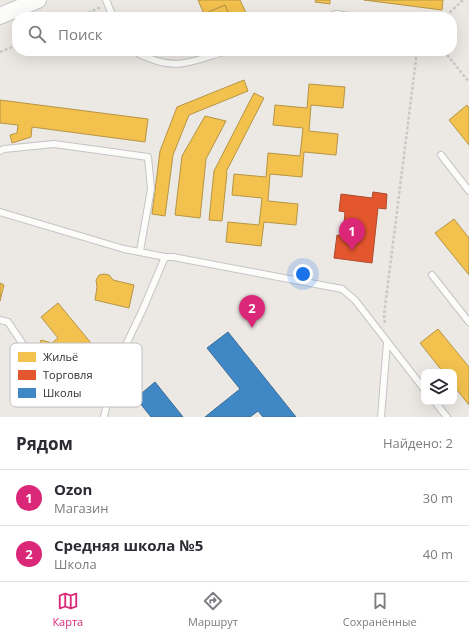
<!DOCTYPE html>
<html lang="ru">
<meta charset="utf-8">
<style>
:root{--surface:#fff;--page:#f2f2f3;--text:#2b2b33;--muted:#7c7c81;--line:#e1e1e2;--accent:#db2777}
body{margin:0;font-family:"Open Sans",sans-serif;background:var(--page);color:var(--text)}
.controls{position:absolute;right:12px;bottom:12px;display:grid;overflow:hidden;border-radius:8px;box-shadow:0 4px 16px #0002}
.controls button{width:36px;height:36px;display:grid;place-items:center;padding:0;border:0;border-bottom:1px solid var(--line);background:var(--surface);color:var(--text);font:20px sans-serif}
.you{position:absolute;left:303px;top:274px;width:14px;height:14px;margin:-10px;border:3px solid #fff;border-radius:50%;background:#1a73e8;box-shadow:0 0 0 6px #1a73e833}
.badge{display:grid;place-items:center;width:26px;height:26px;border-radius:50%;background:var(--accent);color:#fff;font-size:13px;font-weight:700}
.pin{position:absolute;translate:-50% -33px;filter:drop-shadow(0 1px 2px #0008)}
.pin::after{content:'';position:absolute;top:21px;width:14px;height:12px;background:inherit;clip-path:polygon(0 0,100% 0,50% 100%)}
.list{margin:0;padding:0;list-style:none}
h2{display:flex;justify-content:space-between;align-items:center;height:52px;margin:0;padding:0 16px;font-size:17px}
h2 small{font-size:13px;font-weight:400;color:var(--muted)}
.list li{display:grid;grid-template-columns:26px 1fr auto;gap:12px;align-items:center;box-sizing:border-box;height:56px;padding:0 16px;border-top:1px solid var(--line)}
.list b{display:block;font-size:15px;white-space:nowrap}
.list p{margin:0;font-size:13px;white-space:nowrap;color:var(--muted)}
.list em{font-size:13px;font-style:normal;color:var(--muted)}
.icon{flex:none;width:22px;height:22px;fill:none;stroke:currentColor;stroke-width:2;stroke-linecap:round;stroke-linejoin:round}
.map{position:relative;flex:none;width:469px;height:417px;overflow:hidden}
.search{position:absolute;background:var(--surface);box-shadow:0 4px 16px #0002;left:12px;right:12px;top:12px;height:44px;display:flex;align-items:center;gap:10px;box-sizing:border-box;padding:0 14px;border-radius:16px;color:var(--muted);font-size:15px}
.sheet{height:164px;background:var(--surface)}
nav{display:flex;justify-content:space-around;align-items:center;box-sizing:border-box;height:56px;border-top:1px solid var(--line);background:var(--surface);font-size:11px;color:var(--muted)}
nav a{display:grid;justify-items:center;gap:2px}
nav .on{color:var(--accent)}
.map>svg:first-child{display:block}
.homes{fill:#f2c14e;stroke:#b79544}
.shops{fill:#e4572e;stroke:#ad4b2e}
.schools{fill:#3f88c5;stroke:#3a6d98}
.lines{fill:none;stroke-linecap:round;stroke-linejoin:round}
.lane-casing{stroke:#c5c4c5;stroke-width:8}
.secondary-casing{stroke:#c5c4c5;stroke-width:18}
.path{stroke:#c9c9c8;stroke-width:2.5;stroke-dasharray:3 2;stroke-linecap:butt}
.lane{stroke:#fcfcfb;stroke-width:6}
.secondary{stroke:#fcfcfb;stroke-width:16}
.key{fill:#fff;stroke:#c0c0c0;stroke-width:1}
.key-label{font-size:11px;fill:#2e2e2e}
</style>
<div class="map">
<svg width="469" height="417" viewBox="0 0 469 417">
<rect width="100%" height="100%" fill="#ece8e4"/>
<g class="homes">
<polygon points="198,0 240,0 248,17 230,17 225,5 204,14"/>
<polygon points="316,0 330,0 330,4 315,2"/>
<polygon points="364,0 443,0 442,10"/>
<polygon points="225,5 230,17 197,17"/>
<polygon points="144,15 159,17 144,17"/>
<polygon points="178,51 198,51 179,54"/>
<polygon points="244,80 248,91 189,115 173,155 165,216 152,214 160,151 177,107"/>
<polygon points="309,84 345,87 343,108 311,105 309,131 338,134 336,155 304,152 302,177 270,174 268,201 298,204 296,225 264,222 261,246 226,242 228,222 259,225 262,198 232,195 234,174 266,177 268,153 300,156 303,128 273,125 275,105 307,108"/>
<polygon points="254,93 264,98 226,172 227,173 222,221 209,220 214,171"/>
<polygon points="0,100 148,119 145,142 32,127 31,137 12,143 10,135 17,133 18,125 0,123"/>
<polygon points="467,105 469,108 469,145 449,120"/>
<polygon points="205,116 226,121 206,159 200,218 175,215 182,156"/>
<polygon points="454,219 469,238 469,275 435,233"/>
<polygon points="104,274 109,275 113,280 134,285 129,308 95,300 97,287 96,280 99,275"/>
<polygon points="0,283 4,285 0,301"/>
<polygon points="58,303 110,366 92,380 65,347 58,353 39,347 41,340 52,343 58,338 41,317"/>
<polygon points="438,329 469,367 469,405 454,386 454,372 443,372 420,343"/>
</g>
<polygon class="shops" points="373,192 387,194 386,209 378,208 372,263 334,258 337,235 343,236 345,212 339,211 341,194 372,198"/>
<g class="schools">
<polygon points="228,332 296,417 263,417 258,411 250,417 205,417 240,389 207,348"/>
<polygon points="155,382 183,417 151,417 136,398"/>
</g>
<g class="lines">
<g class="lane-casing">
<g id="lane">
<polyline points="106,0 113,17"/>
<polyline points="327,17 336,14 358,17"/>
<path d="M135,51C139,55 144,56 149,58C178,71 198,59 227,51"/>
<polyline points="0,151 4,149 54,144 148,157 151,189 140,251"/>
<polyline points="441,155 469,191"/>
<polyline points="0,212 124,249 165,257 173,257 342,289 355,300 424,389"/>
<polyline points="432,275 469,322"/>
<polyline points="0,320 8,322 28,352"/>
<polyline points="435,402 447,417"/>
<polyline points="104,417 114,370 143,309 165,257"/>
<polyline points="381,417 387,342"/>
</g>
</g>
<g class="secondary-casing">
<polyline id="secondary" points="0,16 38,0"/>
</g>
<g class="path">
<polyline points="79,17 101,7"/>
<polyline points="441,17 447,15 463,0"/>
<polyline points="444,51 469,82"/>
<polyline points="0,52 17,45"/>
<polyline points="385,323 384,315 417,51"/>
</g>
<use href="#lane" class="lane"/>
<use href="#secondary" class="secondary"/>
</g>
<rect x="10" y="343" width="132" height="64" rx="6" class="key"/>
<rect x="18" y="352" width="18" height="10" fill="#f2c14e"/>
<rect x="18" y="370" width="18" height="10" fill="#e4572e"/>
<rect x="18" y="388" width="18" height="10" fill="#3f88c5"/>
<g class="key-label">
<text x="43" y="361">Жильё</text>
<text x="43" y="379">Торговля</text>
<text x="43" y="397">Школы</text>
</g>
</svg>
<div class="controls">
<button><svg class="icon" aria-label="layers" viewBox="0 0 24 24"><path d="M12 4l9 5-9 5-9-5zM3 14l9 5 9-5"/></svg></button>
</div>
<div class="you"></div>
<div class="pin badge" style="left:352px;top:251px">1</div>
<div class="pin badge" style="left:252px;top:328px">2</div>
<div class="search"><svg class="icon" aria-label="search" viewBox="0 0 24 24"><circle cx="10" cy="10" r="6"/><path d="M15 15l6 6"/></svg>Поиск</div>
</div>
<section class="sheet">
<h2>Рядом<small>Найдено: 2</small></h2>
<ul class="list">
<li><span class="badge">1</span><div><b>Ozon</b><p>Магазин</p></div><em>30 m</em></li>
<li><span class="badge">2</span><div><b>Средняя школа №5</b><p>Школа</p></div><em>40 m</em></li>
</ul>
</section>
<nav>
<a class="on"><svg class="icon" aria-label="map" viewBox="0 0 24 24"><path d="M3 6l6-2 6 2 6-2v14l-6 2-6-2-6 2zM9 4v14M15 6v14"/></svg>Карта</a>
<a><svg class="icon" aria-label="directions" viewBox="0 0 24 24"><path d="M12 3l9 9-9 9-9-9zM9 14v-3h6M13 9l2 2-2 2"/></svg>Маршрут</a>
<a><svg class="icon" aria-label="saved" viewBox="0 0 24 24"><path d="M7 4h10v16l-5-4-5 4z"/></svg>Сохранённые</a>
</nav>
